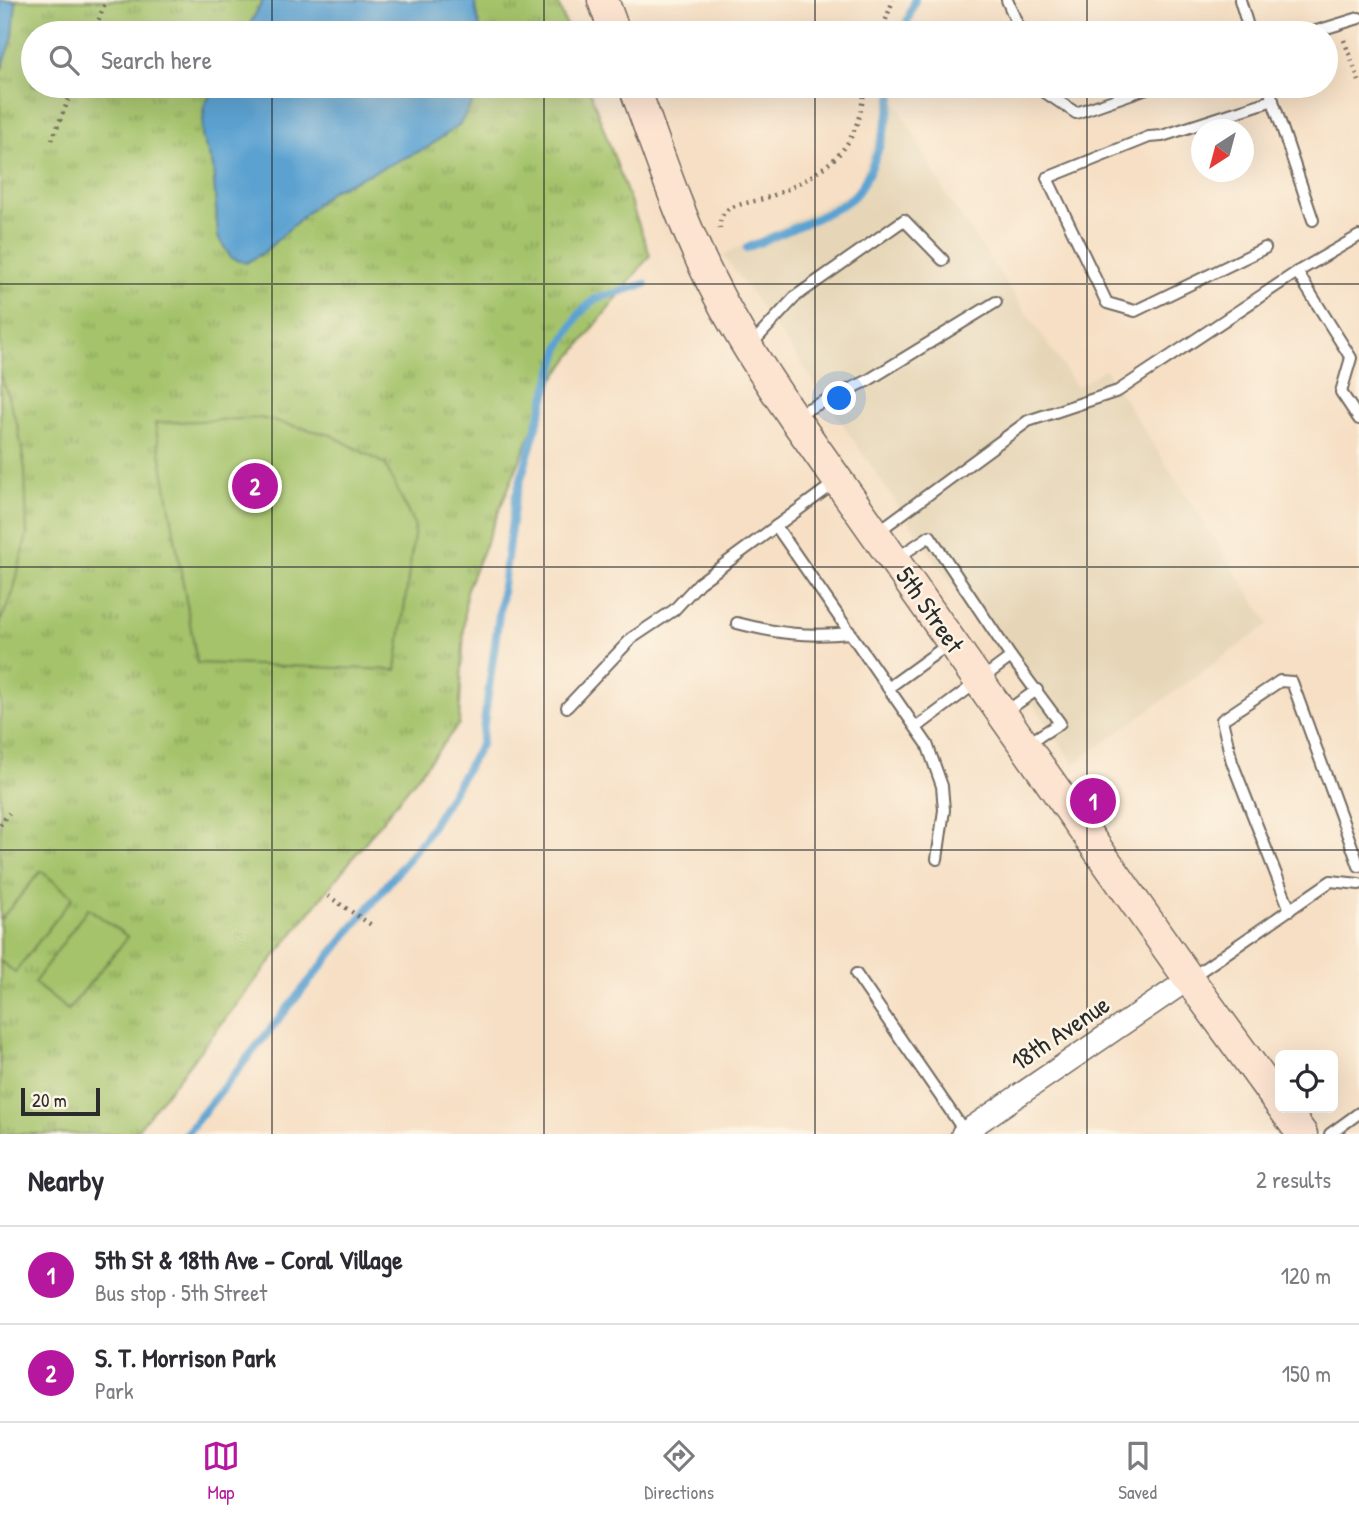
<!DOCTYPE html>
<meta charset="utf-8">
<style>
:root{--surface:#fff;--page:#f7f7f7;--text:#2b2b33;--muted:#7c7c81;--line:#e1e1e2;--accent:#b5179e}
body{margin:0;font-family:"Patrick Hand",sans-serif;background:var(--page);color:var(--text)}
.controls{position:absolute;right:21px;bottom:21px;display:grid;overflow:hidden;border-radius:10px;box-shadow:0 7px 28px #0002}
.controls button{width:63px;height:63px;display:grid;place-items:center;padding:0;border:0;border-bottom:2px solid var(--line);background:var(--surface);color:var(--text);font:35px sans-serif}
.compass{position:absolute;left:1191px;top:119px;width:63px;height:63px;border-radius:50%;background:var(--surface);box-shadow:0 7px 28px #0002;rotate:216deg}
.scale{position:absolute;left:21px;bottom:18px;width:79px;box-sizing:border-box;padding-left:7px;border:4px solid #2b2b2b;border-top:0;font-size:19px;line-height:24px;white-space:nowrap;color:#2b2b2b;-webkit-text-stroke:5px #fcf5e5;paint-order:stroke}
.you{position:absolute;left:840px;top:399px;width:24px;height:24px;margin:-18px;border:5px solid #fff;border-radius:50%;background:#1a73e8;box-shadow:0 0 0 10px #1a73e833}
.badge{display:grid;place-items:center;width:46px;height:46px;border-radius:50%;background:var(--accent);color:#fff;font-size:23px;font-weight:700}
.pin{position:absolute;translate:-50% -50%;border:4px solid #fff;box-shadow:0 2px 7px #0006}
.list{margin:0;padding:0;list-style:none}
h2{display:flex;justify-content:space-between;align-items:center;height:91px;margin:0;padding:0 28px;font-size:30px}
h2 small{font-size:23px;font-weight:400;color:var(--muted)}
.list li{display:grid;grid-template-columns:46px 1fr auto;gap:21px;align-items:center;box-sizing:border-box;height:98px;padding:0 28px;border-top:2px solid var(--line)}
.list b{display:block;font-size:26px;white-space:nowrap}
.list p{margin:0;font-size:23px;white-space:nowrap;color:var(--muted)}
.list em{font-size:23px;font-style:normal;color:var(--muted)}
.icon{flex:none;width:38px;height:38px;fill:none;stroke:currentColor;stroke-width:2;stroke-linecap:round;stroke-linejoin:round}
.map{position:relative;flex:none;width:1359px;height:1134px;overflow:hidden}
.search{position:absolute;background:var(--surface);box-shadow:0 7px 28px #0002;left:21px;right:21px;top:21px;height:77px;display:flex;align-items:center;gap:18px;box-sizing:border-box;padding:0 24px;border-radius:38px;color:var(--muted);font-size:26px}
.sheet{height:287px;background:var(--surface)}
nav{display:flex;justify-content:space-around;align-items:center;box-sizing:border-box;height:98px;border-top:2px solid var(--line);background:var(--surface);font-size:19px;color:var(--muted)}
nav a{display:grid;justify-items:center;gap:4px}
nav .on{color:var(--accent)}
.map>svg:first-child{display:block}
.built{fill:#e6d6b7}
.grass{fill:url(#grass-tufts);stroke:#68774b;stroke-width:2}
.garden{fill:#a4c36b;stroke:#68774b;stroke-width:2}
.water{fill:#5ba2d1;stroke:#43667e;stroke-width:2}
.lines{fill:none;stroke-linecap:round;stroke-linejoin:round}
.stream{stroke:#5ba2d1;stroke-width:8}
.lane-casing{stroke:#726a61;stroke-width:14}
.street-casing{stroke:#726a61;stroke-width:24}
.secondary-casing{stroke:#726a61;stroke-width:33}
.path{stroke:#726a61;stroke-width:4.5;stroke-dasharray:2 5;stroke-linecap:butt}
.lane{stroke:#fff;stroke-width:10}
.street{stroke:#fff;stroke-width:21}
.secondary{stroke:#fde4d1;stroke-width:30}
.grid{fill:none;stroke:#2b2b2b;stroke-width:2;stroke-opacity:0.55}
.labels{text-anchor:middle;stroke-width:5;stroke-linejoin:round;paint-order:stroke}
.street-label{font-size:26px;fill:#2b2b2b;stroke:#fcf5e5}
</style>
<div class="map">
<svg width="1359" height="1134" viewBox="0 0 1359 1134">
<defs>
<pattern id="grass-tufts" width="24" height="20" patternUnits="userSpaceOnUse" patternTransform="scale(1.75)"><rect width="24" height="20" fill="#a4c36b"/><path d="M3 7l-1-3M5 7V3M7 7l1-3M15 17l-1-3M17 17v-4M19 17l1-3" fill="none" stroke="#869f58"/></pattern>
</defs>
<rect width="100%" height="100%" fill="#fcf5e5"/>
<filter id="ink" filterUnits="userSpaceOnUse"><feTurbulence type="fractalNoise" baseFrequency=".0143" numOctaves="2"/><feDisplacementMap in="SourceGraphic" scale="14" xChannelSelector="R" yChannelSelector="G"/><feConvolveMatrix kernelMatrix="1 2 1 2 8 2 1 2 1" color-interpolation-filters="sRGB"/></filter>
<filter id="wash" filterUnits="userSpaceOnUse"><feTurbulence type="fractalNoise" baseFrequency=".00686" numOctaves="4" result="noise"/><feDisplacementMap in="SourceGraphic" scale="28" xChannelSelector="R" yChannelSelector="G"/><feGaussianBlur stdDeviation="1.57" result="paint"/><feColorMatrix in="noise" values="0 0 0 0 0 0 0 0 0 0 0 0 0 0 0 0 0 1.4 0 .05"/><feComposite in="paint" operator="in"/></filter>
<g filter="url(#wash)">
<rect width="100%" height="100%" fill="#f6dfc4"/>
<polygon class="built" points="892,94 948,198 1077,387 1105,369 1269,624 1074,764 792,350 723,255 856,190"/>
<polygon class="grass" points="0,0 557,0 569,33 33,33 33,86 588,86 650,255 553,380 466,591 459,724 134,1134 0,1134"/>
<g class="garden">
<polygon points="0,372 18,427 25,469 27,534 13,593 0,622"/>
<polygon points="260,418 331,435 385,464 415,527 396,670 197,663 155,423"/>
<polygon points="41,871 73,897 15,972 0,961 0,920"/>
<polygon points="88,908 128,937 68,1010 34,983"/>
</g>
<g class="water">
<polygon points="0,0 16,1 13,37 2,69"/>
<polygon points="263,0 474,0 481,33 245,33"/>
<polygon points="215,86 482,86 460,124 427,148 331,191 263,253 246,263 231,258 218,237 213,166 202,137 204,106"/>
</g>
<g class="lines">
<g class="stream">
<polyline points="903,33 915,0"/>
<path d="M747,248C769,238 840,211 854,196C875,173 890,116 894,86"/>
<polyline points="186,1134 424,839 481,745 515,499 560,347 579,314 595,299 645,284"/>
</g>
</g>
</g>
<g filter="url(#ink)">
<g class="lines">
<g class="lane-casing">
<g id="lane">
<polyline points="1007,0 1021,33"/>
<polyline points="1240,0 1250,33"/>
<polyline points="1310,33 1359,18"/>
<polyline points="1043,86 1046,93 1076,113 1153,86"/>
<polyline points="1268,86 1313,220"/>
<polyline points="1265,248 1135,311 1107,303 1047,178 1149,137 1162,136 1273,100"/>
<polyline points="1297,272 1351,358 1341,392 1359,419"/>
<polyline points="750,346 796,296 904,220 943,260"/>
<polyline points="795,415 867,381 996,302"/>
<polyline points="776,526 927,744 942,786 944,810 937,859"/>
<polyline points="876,533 1028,421 1118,391 1297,272 1359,236"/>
<polyline points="897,558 930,536 1011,657 1060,723 1027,744"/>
<path d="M737,623C779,634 808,637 851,633"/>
<polyline points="888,688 950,643"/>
<polyline points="567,707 632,638 674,610 699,583 836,482"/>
<polyline points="1005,712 1037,690"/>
<polyline points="917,727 1011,657"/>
<polyline points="1290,910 1232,762 1222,720 1280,681 1292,682 1359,866"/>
<polyline points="856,974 965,1132"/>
<polyline points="1189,979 1331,881 1359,884"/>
<polyline points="1330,1134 1359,1113"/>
</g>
</g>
<g class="street-casing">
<polyline id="street" points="962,1134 1189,979"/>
</g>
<g class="secondary-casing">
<g id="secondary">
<polyline points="603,0 615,33"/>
<path d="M634,86C658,151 680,219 711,281C736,331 766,378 798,424L1189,979L1280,1104"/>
<polyline points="1283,1108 1302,1134"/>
</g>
</g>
<g class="path">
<polyline points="94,33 106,0"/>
<polyline points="881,33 893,0"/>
<polyline points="1344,40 1359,81"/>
<polyline points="52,140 74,86"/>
<path d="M720,229C719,222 721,215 727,210C738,203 756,202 769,197C791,189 816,175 834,159C856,139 861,113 865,86"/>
<polyline points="0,825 9,813"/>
<polyline points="328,896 373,926"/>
</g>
<use href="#lane" class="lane"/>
<use href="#street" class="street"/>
<use href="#secondary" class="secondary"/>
</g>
</g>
<path class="grid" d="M272,0V33M544,0V33M815,0V33M1087,0V33M272,86V1134M544,86V1134M815,86V1134M1087,86V1134M0,284H1359M0,567H1359M0,850H1359"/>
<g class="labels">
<g class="street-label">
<text transform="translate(930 610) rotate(55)" y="9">5th Street</text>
<text transform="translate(1060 1033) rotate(-34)" y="9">18th Avenue</text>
</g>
</g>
</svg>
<div class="controls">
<button><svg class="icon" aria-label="locate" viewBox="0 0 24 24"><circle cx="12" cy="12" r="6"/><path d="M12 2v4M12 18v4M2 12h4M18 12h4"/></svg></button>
</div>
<svg class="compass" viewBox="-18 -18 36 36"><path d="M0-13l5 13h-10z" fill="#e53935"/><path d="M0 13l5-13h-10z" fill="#7c7c81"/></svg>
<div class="scale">20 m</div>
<div class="you"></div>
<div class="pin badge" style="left:1093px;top:801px">1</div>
<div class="pin badge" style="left:255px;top:486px">2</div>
<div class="search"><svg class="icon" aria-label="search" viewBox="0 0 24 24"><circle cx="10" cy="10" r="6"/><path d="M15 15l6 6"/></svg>Search here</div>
</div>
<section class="sheet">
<h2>Nearby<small>2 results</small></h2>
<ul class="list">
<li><span class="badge">1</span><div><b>5th St &amp; 18th Ave - Coral Village</b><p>Bus stop · 5th Street</p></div><em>120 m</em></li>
<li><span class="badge">2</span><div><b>S. T. Morrison Park</b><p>Park</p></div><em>150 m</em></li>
</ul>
</section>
<nav>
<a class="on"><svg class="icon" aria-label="map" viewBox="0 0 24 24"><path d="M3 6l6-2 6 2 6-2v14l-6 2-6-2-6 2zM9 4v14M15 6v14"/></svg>Map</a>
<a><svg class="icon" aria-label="directions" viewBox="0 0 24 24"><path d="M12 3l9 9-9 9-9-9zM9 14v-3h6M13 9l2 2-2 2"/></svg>Directions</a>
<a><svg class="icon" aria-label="saved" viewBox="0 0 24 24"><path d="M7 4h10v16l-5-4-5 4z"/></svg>Saved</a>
</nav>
